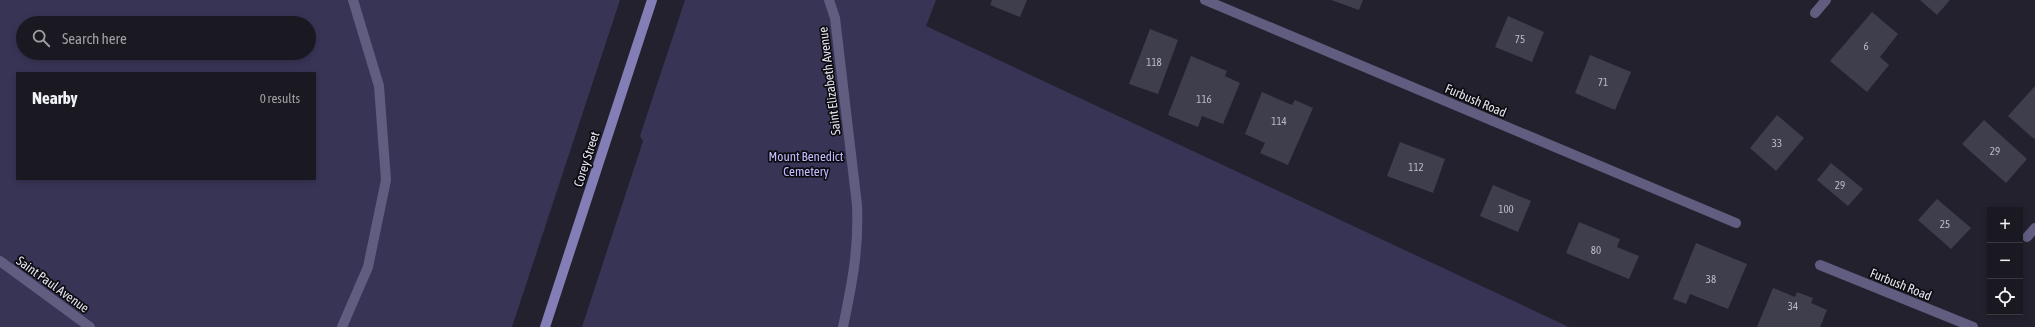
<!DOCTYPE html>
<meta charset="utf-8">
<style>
:root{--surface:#1a1922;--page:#27262f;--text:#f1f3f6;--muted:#9fa0a5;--line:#383840}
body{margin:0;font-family:"Asap Condensed",sans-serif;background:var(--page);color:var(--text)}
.controls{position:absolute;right:12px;bottom:12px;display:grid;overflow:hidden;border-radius:0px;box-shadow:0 2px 6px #0003}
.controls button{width:36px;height:36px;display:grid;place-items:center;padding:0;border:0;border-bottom:1px solid var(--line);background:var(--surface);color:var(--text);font:20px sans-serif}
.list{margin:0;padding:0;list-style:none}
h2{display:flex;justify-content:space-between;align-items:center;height:52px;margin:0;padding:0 16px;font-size:17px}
h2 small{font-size:13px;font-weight:400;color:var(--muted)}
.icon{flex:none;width:22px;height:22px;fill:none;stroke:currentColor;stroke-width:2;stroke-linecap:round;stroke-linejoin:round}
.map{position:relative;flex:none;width:2035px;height:327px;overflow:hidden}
.search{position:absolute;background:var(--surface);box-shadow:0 2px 6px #0003;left:16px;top:16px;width:300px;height:44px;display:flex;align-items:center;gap:10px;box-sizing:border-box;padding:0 14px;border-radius:22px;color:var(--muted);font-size:15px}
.panel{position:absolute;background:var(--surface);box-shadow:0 2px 6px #0003;left:16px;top:72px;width:300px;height:108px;border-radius:0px}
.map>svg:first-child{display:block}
.green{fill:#383456;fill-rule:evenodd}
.building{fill:#3f3e4c}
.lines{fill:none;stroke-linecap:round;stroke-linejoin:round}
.lane{stroke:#605d80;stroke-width:10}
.street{stroke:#605d80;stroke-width:10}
.secondary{stroke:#837eb5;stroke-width:10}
.labels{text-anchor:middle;stroke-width:3.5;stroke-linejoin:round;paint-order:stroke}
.number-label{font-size:11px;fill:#bbbac4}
.street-label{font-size:13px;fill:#e4e3ec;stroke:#0c0b11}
.park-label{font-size:13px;fill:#c1bafd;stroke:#0c0b11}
</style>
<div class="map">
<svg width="2035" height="327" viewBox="0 0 2035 327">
<rect width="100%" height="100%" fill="#22212d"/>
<g class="green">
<path d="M0,0H620L512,327H0ZM23,23H309V53H23ZM17,73H315V179H17Z"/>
<polygon points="685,0 936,0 926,26 1569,327 582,327 643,141 640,136"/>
</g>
<g class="building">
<polygon points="992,0 1027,0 1020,17 990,5"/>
<polygon points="1331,0 1363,0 1359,10"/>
<polygon points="1920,0 1950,0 1937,15"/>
<polygon points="1872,12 1898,34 1880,57 1889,65 1867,92 1830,61"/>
<polygon points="1508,16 1544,32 1532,62 1495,47"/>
<polygon points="1150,29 1178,40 1158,94 1129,84"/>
<polygon points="1590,55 1631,72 1615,110 1575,93"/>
<polygon points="1191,56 1227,71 1225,76 1240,83 1223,124 1202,116 1198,127 1168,115"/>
<polygon points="2035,86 2035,138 2034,139 2008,116"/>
<polygon points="1262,92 1292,105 1295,100 1313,108 1288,165 1260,153 1265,143 1245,134"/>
<polygon points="1777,115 1804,138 1776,171 1750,148"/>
<polygon points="1984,120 2027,159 2006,183 1962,144"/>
<polygon points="1400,142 1445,159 1433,193 1387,176"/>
<polygon points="1831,163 1863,189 1848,206 1817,180"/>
<polygon points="1493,185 1531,201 1518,232 1480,216"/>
<polygon points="1937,199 1971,228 1951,249 1918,220"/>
<polygon points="1579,222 1620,239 1617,247 1639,256 1629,279 1566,253"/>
<polygon points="1696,243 1747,264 1728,309 1690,294 1686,304 1673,299"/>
<polygon points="1773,288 1795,297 1797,292 1813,298 1811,303 1827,310 1820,327 1757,327"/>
</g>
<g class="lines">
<g class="lane">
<path d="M829,0L835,18L857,205C859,249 852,284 843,327"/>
<polyline points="0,261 90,327"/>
<polyline points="342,327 368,267 386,180 379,86 353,0"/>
</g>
<g class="street">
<polyline points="1205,0 1736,223"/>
<polyline points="1815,13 1826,0"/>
<polyline points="2027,237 2035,228"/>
<polyline points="1820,265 1973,327"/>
</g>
<polyline class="secondary" points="545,327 652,0"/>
</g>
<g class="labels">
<g class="number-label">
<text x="1520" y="43">75</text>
<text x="1866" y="50">6</text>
<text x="1154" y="66">118</text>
<text x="1603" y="86">71</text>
<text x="1204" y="103">116</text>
<text x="1279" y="125">114</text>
<text x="1777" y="147">33</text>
<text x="1995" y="155">29</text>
<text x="1416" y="171">112</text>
<text x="1840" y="189">29</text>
<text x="1506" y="213">100</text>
<text x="1945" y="228">25</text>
<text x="1596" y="254">80</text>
<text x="1711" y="283">38</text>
<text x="1793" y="310">34</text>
</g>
<g class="street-label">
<text transform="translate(829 81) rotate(-97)" y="5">Saint Elizabeth Avenue</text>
<text transform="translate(1476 100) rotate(23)" y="5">Furbush Road</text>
<text transform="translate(586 159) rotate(-72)" y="5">Corey Street</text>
<text transform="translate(53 284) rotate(36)" y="5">Saint Paul Avenue</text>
<text transform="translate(1901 284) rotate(22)" y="5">Furbush Road</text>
</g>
<g class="park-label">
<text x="806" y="161">Mount Benedict<tspan x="806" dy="15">Cemetery</tspan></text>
</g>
</g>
</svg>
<div class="controls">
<button>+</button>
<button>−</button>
<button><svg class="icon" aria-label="locate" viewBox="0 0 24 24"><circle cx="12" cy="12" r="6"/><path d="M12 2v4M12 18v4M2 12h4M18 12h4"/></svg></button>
</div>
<div class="search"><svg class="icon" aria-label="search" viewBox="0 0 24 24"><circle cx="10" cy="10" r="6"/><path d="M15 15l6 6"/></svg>Search here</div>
<section class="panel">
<h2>Nearby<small>0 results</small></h2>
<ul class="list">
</ul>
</section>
</div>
